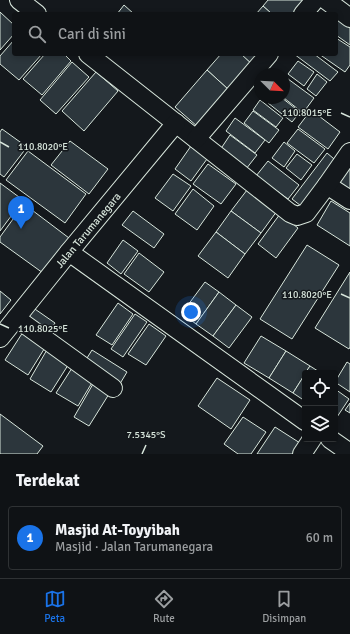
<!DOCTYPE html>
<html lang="id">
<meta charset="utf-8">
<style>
:root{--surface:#0f1215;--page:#181b1e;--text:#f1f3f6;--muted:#9b9ea0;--line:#2f3234;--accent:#1a73e8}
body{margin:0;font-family:Signika,sans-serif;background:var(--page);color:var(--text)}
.controls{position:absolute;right:12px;bottom:12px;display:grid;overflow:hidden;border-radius:4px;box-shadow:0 2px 6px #0003}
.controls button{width:36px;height:36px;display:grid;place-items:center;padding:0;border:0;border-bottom:1px solid var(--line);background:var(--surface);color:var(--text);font:20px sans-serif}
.compass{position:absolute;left:254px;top:68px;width:36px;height:36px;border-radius:50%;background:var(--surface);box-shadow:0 2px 6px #0003;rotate:114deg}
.you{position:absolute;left:191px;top:312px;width:14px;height:14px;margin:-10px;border:3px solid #fff;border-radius:50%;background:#1a73e8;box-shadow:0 0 0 6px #1a73e833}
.badge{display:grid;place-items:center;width:26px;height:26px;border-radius:50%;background:var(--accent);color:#fff;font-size:13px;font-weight:700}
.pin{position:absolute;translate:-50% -33px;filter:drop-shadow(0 1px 2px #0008)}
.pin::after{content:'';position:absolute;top:21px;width:14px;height:12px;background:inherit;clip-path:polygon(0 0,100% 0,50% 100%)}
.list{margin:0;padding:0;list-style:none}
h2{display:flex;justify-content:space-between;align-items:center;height:52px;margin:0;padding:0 16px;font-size:17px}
h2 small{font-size:13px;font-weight:400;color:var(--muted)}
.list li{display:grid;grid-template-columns:26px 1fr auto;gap:12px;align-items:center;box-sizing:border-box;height:64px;margin:0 8px 8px;padding:0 8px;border:1px solid var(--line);border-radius:4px}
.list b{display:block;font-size:15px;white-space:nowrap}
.list p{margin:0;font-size:13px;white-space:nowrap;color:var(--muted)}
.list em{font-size:13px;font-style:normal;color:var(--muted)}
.icon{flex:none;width:22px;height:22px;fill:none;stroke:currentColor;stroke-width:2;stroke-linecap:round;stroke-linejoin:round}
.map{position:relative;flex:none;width:350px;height:454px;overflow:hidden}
.search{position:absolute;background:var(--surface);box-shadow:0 2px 6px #0003;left:12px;right:12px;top:12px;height:44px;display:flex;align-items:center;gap:10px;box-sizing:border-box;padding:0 14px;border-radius:4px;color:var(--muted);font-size:15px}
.sheet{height:124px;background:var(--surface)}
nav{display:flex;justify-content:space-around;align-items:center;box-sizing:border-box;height:56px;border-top:1px solid var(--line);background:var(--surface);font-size:11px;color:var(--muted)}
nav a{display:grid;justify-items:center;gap:2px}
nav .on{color:var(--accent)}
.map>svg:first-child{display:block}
.building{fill:#2c363c;stroke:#d8e6dc}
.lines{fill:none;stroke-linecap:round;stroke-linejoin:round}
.minor-casing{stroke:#d8e6dc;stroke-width:20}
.minor{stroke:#14181c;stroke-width:18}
.ticks{fill:none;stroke:#d8e6dc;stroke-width:1.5}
.labels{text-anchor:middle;stroke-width:3;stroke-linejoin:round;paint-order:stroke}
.street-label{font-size:11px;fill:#d8e6dc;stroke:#14181c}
.ticks-label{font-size:10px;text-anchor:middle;fill:#d8e6dc;stroke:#14181c;stroke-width:3;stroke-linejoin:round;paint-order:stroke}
</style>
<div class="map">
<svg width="350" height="454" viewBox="0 0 350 454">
<rect width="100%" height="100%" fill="#14181c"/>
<g class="building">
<polygon points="268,0 307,0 295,14 272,14 263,6"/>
<polygon points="124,5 134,14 117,14"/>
<polygon points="263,6 272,14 256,14"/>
<polygon points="0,12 14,25 14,34 0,50"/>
<polygon points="336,19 350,28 350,45 336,35"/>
<polygon points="336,38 350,47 350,65 345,72 319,54 336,54"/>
<polygon points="14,40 14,54 42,54 19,80 0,64 0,56"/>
<polygon points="45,54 64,54 71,61 42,95 23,79"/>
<polygon points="221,54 241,54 252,64 229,90 207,70"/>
<polygon points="241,54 261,54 252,64"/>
<polygon points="294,54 314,54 338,72 330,81"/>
<polygon points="298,61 314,72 304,86 288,74"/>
<polygon points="72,62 89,77 56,114 40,100"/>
<polygon points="207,70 229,90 198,127 175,107"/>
<polygon points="96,72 118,91 84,131 62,111"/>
<polygon points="317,74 327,82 316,96 307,89"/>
<polygon points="284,76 314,98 303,113 284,98"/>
<polygon points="272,98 282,98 300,112 292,122 268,103"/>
<polygon points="260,100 283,118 276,127 253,110"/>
<polygon points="311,110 340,132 328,149 298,127"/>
<polygon points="253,111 279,130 269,143 244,123"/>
<polygon points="235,118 265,140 255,153 226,131"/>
<polygon points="2,129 27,147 4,177 0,174 0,132"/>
<polygon points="298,129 325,149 314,163 287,143"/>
<polygon points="230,135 257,155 246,169 220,150"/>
<polygon points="70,141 108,169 89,194 51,165"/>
<polygon points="284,142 295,151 284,167 272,158"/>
<polygon points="191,146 207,159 191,181 175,169"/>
<polygon points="28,151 86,194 65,223 6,180"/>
<polygon points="327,153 340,164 305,209 292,199"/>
<polygon points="297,154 312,165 301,180 286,168"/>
<polygon points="268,161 299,185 288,199 256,176"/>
<polygon points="350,162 350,193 335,183"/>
<polygon points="208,164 236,184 221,204 193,184"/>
<polygon points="173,174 191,186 173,211 155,198"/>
<polygon points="0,183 23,200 0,231"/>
<polygon points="193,189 214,206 197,230 175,214"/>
<polygon points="247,190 277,211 261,233 231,211"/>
<polygon points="331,201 350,213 350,246 317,225"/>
<polygon points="24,204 69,238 43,273 0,242 0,237"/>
<polygon points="133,211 164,234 154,248 122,225"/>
<polygon points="231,211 261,233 245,254 216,232"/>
<polygon points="280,214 298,228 276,258 258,244"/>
<polygon points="216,232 245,254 228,278 198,256"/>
<polygon points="123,240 138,251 121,274 107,263"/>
<polygon points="307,245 339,265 292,339 260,319"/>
<polygon points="139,253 164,272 149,292 124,274"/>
<polygon points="350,272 350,347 349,349 315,328"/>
<polygon points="205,282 219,292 196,324 182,313"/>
<polygon points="0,291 11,300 0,314"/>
<polygon points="219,292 236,305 213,336 196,324"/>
<polygon points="118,303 133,314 112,345 96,335"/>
<polygon points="236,305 252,317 229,348 213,336"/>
<polygon points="32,307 55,323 46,337 22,321"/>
<polygon points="135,314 147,322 123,357 111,349"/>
<polygon points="149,324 166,336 146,365 128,354"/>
<polygon points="23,332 46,346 28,375 5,360"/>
<polygon points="261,336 286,351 269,378 244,363"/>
<polygon points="48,348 70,362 51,392 30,379"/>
<polygon points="92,350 127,372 118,387 82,366"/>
<polygon points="286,351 310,366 293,393 269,378"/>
<polygon points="347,362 350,364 350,392 335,382"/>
<polygon points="310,366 321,373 305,373"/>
<polygon points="72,368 93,381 78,406 56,393"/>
<polygon points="305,374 305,401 293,393"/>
<polygon points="217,378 250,400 231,429 198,406"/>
<polygon points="93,384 109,394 89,426 74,417"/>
<polygon points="335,389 349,399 335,420"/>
<polygon points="350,403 350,413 345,410"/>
<polygon points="0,414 43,446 37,454 0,454"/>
<polygon points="243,417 266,432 251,454 238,454 224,444"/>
<polygon points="275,427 300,443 293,454 257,454"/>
</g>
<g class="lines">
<g class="minor-casing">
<g id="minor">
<polyline points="19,0 37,14"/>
<polyline points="326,0 350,18"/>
<polyline points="303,14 315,0"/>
<polyline points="88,54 290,213 297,216 306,213 327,185 350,200"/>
<polyline points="196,139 269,54"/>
<polyline points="327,185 350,152"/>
<polyline points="69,252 305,421"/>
<polyline points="16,318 113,388"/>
<polyline points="0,338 69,252 176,123"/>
<polyline points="330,439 350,453"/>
<polyline points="302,454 312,439"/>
</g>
</g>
<use href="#minor" class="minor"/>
</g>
<path class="ticks" d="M341,113L350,117M0,142L9,147M341,294L350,298M0,324L9,328M142,454L146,445"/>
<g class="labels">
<g class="street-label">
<text transform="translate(88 230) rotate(-50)" y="4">Jalan Tarumanegara</text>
</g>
</g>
<g class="ticks-label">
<text x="307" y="116">110.8015°E</text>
<text x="43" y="150">110.8020°E</text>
<text x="307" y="298">110.8020°E</text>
<text x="43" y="332">110.8025°E</text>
<text x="146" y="438">7.5345°S</text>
</g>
</svg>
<div class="controls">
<button><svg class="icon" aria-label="locate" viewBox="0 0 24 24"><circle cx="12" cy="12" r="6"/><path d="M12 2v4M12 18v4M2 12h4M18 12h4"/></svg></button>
<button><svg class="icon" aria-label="layers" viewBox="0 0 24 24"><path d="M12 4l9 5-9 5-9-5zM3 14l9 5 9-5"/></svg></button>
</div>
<svg class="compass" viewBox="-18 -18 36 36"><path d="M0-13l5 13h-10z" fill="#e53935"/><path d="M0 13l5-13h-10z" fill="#9b9ea0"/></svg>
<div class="you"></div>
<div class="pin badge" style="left:21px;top:229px">1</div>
<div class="search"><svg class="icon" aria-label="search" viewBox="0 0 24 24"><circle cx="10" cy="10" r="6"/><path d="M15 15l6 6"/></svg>Cari di sini</div>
</div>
<section class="sheet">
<h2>Terdekat<small></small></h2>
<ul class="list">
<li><span class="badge">1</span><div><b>Masjid At-Toyyibah</b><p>Masjid · Jalan Tarumanegara</p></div><em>60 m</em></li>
</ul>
</section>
<nav>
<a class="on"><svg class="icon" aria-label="map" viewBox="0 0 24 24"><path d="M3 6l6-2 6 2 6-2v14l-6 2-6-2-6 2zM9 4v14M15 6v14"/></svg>Peta</a>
<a><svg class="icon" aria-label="directions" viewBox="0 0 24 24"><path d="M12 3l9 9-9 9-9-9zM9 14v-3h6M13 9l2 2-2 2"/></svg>Rute</a>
<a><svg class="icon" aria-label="saved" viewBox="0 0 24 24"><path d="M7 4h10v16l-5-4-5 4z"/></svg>Disimpan</a>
</nav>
